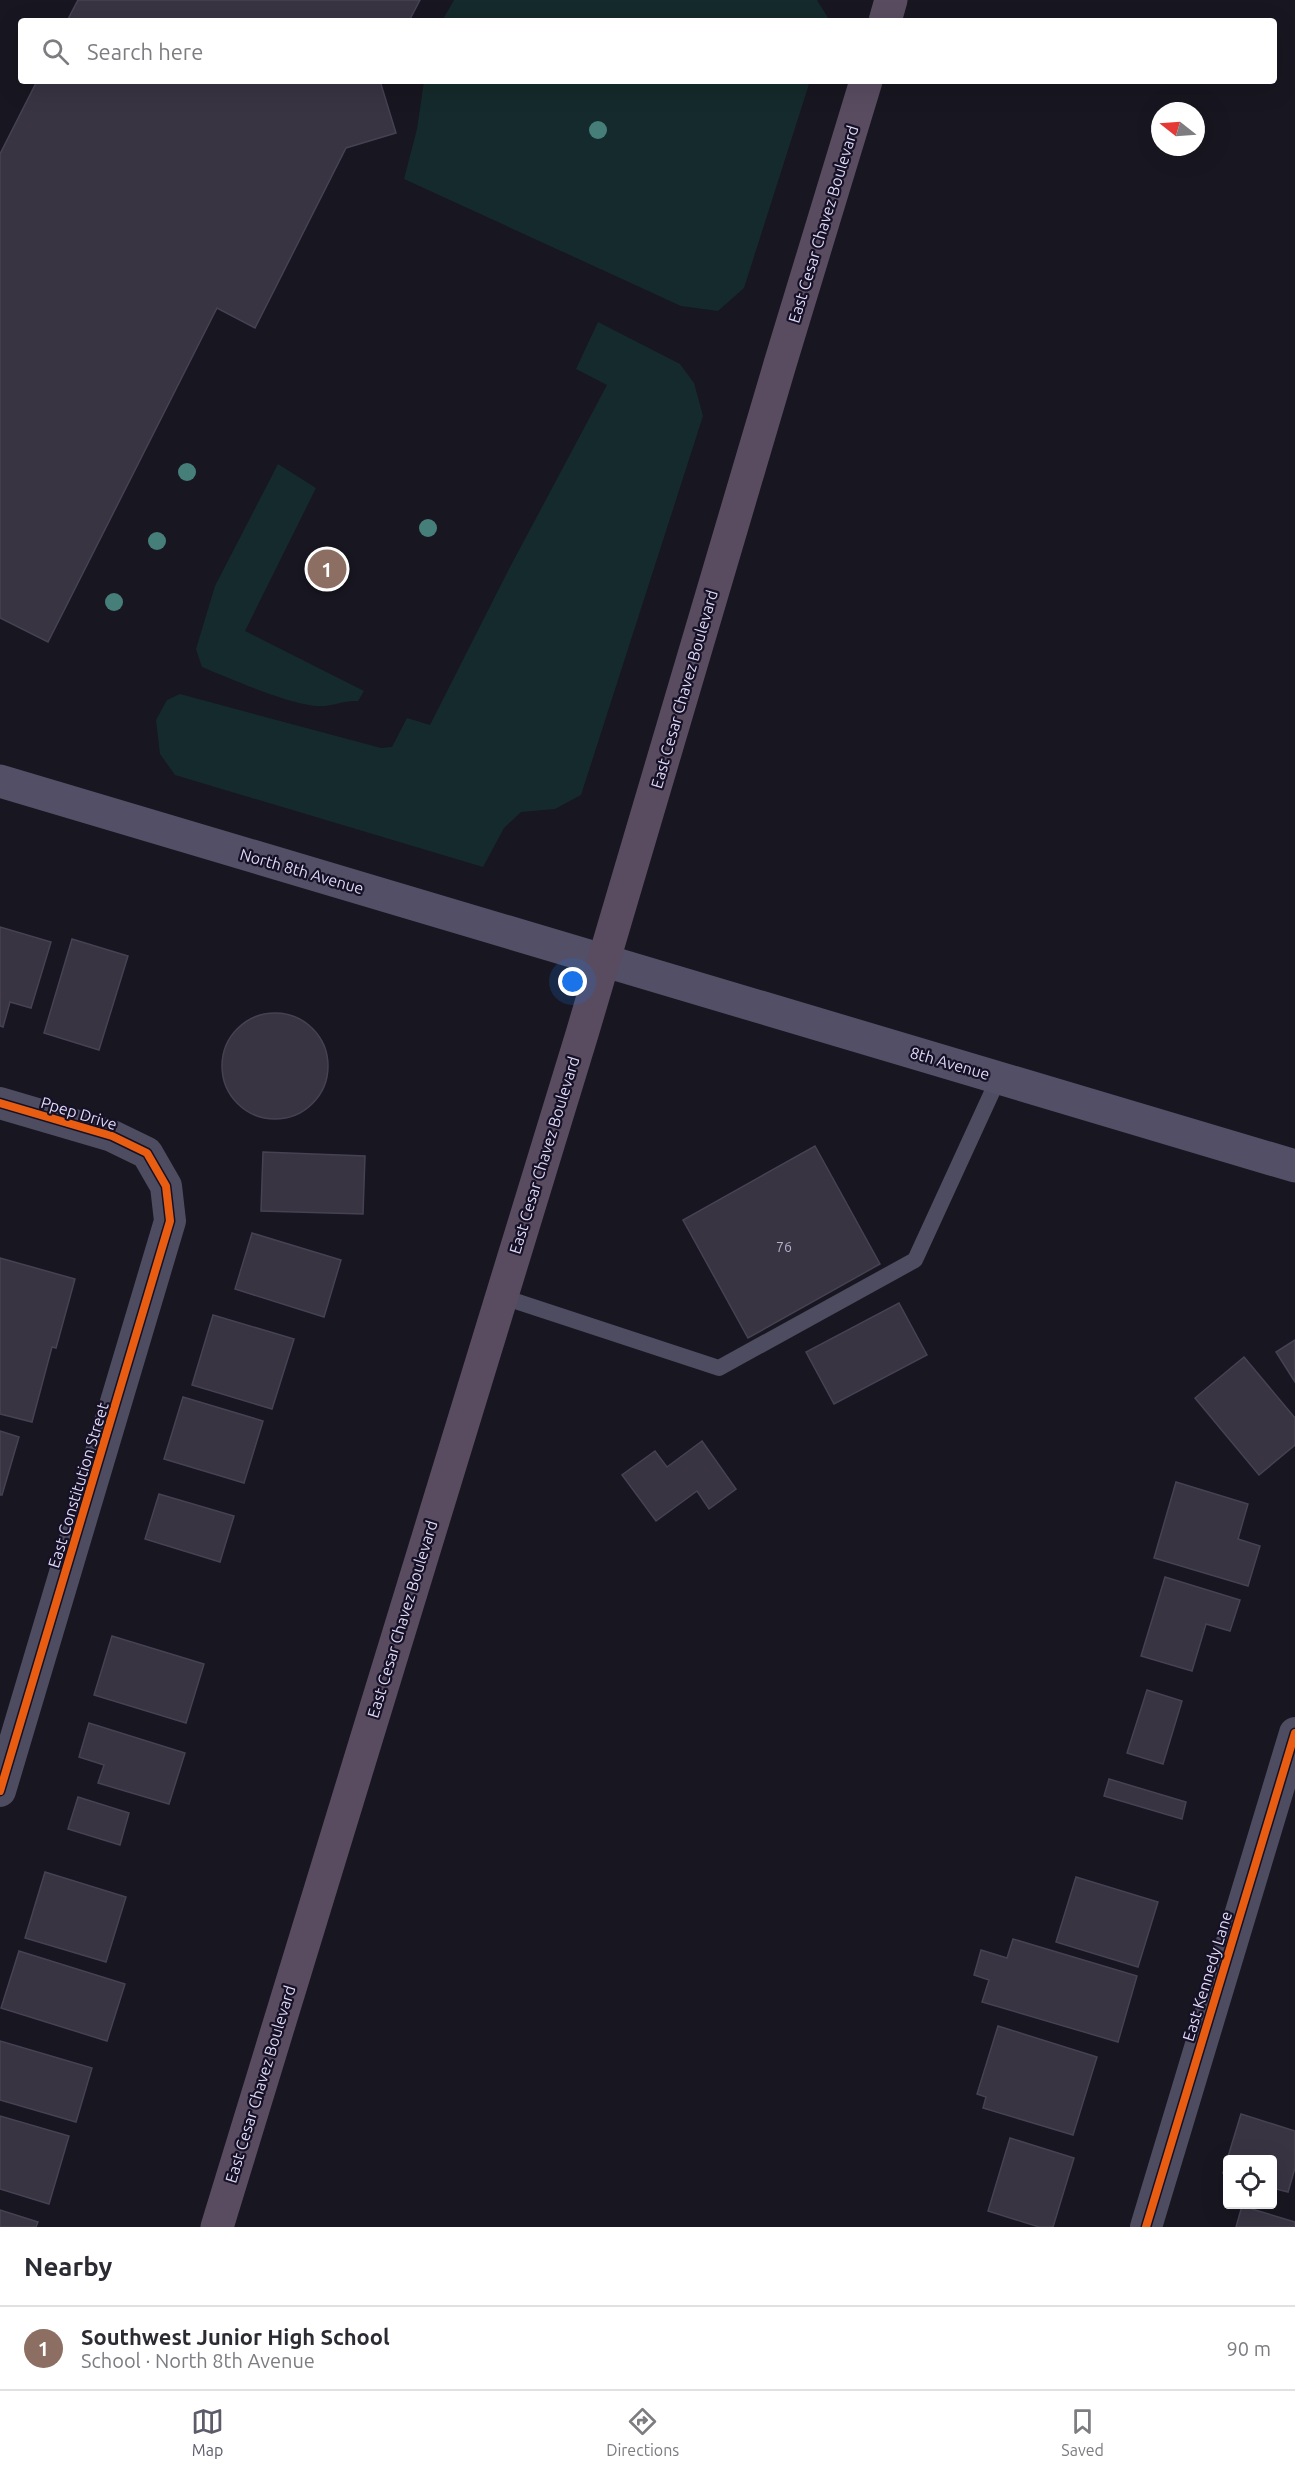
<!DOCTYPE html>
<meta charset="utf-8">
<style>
:root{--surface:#fff;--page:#f7f7f7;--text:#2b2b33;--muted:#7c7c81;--line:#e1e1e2;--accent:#5c5b6a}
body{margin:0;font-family:Ubuntu,sans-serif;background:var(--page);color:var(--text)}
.controls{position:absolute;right:18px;bottom:18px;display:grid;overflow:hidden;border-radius:6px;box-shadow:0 6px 24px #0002}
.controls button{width:54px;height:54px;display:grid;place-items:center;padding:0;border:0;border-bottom:2px solid var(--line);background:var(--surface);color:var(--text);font:30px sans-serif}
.compass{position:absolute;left:1151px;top:102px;width:54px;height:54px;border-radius:50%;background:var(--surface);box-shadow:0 6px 24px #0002;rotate:287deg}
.you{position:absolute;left:573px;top:982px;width:21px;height:21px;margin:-15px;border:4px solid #fff;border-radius:50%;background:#1a73e8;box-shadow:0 0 0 9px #1a73e833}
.badge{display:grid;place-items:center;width:39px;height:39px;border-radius:50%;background:var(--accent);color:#fff;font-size:20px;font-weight:700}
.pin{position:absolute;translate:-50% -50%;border:3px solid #fff;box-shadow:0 2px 6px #0006}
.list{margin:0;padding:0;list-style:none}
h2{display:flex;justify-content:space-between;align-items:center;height:78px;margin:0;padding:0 24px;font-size:26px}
h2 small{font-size:20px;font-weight:400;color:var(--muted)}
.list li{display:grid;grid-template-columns:39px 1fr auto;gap:18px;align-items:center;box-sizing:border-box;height:84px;padding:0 24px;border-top:2px solid var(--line)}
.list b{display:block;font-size:22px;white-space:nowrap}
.list p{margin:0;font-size:20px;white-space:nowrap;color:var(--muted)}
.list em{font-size:20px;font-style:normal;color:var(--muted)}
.icon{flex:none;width:33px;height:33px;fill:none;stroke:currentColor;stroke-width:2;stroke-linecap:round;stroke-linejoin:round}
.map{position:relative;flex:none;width:1295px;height:2227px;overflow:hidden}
.search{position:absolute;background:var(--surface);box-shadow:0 6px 24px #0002;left:18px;right:18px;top:18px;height:66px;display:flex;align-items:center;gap:15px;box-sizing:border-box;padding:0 21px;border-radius:6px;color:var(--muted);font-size:22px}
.sheet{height:162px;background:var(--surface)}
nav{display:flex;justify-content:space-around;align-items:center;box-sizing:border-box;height:84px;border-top:2px solid var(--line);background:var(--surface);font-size:16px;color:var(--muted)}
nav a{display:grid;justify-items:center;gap:3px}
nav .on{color:var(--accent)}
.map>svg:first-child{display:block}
.green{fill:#152a2c}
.building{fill:#383442;stroke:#464253;stroke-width:1.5}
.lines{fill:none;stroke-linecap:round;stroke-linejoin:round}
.service{stroke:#4e4c60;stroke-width:16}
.minor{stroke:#4e4c60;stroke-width:32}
.secondary{stroke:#524f66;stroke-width:33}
.trunk{stroke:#594c61;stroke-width:33}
.cycleway-casing{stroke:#161125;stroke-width:11}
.cycleway{stroke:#e95d12;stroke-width:8}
.tree{fill:#467f79}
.labels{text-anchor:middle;stroke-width:4.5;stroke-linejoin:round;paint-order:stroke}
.number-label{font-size:14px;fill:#b5b0cd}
.street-label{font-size:16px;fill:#dfd9fb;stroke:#161125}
</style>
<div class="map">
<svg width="1295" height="2227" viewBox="0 0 1295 2227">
<rect width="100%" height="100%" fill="#181620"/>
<g class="green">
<polygon points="454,0 817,0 830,21 442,21"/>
<polygon points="424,81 810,81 744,288 718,311 681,306 404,179 417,129"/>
<polygon points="598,322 680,364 694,383 703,416 581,795 555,809 521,812 504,828 483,867 175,775 160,754 156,720 167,700 180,694 381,748 392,747 407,718 430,725 509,569 607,385 576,369"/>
<path d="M278,464L316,488L245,631L364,691L358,701C345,700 334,706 321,706C295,707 228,678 202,667L196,649L215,586Z"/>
</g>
<g class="building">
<polygon points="78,0 420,0 409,21 67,21"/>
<polygon points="37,81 380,81 396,133 346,148 255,328 217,308 48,642 0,618 0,154"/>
<polygon points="0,927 51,942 31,1008 10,1002 3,1027 0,1026"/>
<polygon points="72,939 128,956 99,1050 44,1033"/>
<circle cx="275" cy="1066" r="53"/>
<polygon points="815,1146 880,1264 748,1338 683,1220"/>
<polygon points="263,1152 365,1156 363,1214 261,1211"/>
<polygon points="252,1233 341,1260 324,1317 235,1289"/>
<polygon points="0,1258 75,1279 56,1348 52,1347 32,1422 0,1414"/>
<polygon points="899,1303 927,1355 834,1404 806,1352"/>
<polygon points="213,1315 294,1339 272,1409 192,1385"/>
<polygon points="1295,1340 1295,1382 1276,1352"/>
<polygon points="1244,1357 1295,1418 1295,1445 1259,1475 1195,1398"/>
<polygon points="183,1397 263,1421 244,1483 164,1459"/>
<polygon points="0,1431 19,1437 2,1495 0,1495"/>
<polygon points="702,1441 736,1489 709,1509 697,1491 656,1521 622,1475 655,1451 667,1467"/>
<polygon points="1176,1482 1248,1504 1238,1539 1260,1546 1248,1586 1154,1558"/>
<polygon points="159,1494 234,1516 220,1562 145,1539"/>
<polygon points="1165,1577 1240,1600 1230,1631 1206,1624 1192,1671 1141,1656"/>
<polygon points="112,1636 204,1664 186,1723 94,1695"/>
<polygon points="1147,1690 1182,1701 1163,1764 1127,1753"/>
<polygon points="89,1723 185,1753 169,1804 98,1783 104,1765 79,1757"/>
<polygon points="1109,1779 1186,1802 1182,1819 1104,1796"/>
<polygon points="78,1797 129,1813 120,1845 68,1829"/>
<polygon points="45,1872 126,1897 106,1962 25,1938"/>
<polygon points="1076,1877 1158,1902 1138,1967 1056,1942"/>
<polygon points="1013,1939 1137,1976 1118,2042 982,2002 989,1980 974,1975 981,1950 1007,1958"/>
<polygon points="19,1951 125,1984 107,2041 1,2008"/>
<polygon points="998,2026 1097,2057 1073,2135 983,2108 986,2097 977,2094"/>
<polygon points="0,2041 92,2068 76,2122 0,2100"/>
<polygon points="1241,2114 1295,2131 1295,2168 1288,2192 1272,2188 1272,2160 1228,2160 1228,2174 1223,2173"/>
<polygon points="0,2116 69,2136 49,2204 0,2189"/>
<polygon points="1010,2138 1074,2158 1053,2227 1039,2227 988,2211"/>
<polygon points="1242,2206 1295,2222 1295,2227 1236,2227"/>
<polygon points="0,2210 38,2222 36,2227 0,2227"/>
</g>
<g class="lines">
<polyline class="service" points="500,1296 719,1368 915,1260 999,1077"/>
<g class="minor">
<polyline points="0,1103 112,1136 147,1153 166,1186 170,1221 0,1791"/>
<polyline points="1146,2227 1295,1733"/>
</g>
<polyline class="secondary" points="0,781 1295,1166"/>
<g class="trunk">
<polyline points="885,21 891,0"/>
<polyline points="217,2227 582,1034 780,364 866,81"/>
</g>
<g class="cycleway-casing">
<g id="cycleway">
<polyline points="0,1103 112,1136 147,1153 166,1186 170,1221 0,1791"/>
<polyline points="1146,2227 1295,1733"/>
</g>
</g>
<use href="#cycleway" class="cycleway"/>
</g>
<g class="tree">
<circle cx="598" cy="130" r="9"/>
<circle cx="187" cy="472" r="9"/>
<circle cx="428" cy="528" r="9"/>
<circle cx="157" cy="541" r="9"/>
<circle cx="114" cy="602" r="9"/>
</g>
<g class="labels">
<g class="number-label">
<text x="784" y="1252">76</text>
</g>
<g class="street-label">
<text transform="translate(823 224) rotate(-73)" y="6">East Cesar Chavez Boulevard</text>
<text transform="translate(684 689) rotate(-74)" y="6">East Cesar Chavez Boulevard</text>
<text transform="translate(302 871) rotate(16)" y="6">North 8th Avenue</text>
<text transform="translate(950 1063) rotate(16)" y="6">8th Avenue</text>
<text transform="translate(79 1113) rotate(17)" y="6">Ppep Drive</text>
<text transform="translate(544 1155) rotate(-73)" y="6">East Cesar Chavez Boulevard</text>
<text transform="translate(78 1485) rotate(-73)" y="6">East Constitution Street</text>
<text transform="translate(402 1619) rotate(-73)" y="6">East Cesar Chavez Boulevard</text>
<text transform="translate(1207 1976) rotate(-73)" y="6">East Kennedy Lane</text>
<text transform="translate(260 2084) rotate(-73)" y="6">East Cesar Chavez Boulevard</text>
</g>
</g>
</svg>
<div class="controls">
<button><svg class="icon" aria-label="locate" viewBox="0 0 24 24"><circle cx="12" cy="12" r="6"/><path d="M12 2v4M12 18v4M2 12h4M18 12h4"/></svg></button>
</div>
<svg class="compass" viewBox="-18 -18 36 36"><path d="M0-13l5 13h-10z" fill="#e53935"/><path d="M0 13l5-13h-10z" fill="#7c7c81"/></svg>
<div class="you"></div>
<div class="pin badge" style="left:327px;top:569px;background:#8d6e63">1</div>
<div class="search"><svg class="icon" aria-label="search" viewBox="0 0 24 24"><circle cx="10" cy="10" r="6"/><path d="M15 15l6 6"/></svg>Search here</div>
</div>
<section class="sheet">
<h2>Nearby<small></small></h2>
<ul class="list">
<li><span class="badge" style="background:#8d6e63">1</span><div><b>Southwest Junior High School</b><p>School · North 8th Avenue</p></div><em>90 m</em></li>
</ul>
</section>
<nav>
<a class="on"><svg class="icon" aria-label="map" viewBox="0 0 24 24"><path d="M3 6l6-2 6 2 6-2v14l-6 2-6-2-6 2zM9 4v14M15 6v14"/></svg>Map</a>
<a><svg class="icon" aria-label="directions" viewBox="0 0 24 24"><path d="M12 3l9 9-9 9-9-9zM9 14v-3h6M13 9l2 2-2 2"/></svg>Directions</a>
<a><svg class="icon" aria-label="saved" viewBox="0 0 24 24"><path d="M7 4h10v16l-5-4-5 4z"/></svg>Saved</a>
</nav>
